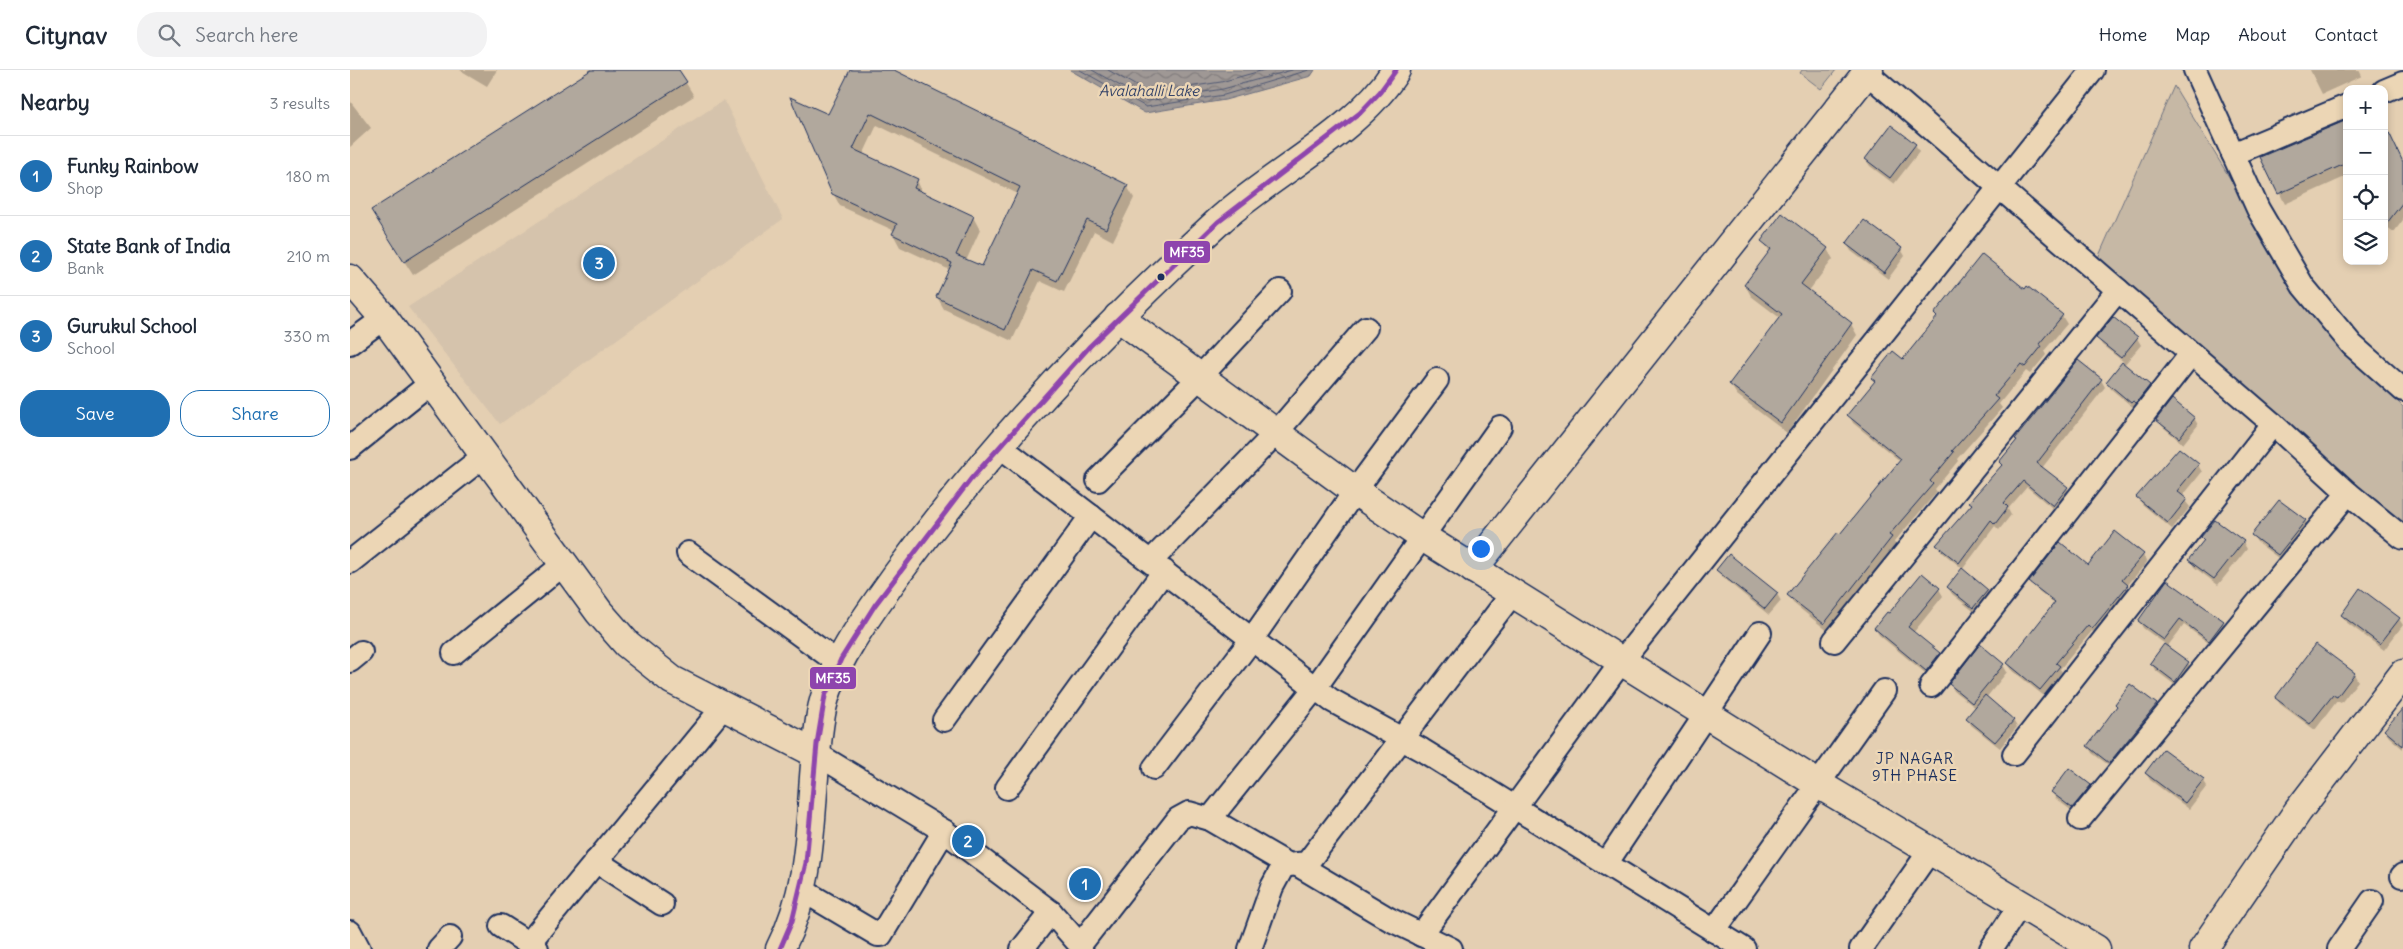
<!DOCTYPE html>
<meta charset="utf-8">
<style>
:root{--surface:#fff;--page:#f2f2f3;--text:#1f2937;--muted:#747a83;--line:#e0e1e3;--accent:#1f6fb2}
body{margin:0;font-family:Delius,sans-serif;background:var(--page);color:var(--text)}
.controls{position:absolute;right:15px;top:15px;display:grid;overflow:hidden;border-radius:10px;box-shadow:0 2px 8px #0003}
.controls button{width:45px;height:45px;display:grid;place-items:center;padding:0;border:0;border-bottom:1px solid var(--line);background:var(--surface);color:var(--text);font:25px sans-serif}
.you{position:absolute;left:1130px;top:478px;width:18px;height:18px;margin:-12px;border:4px solid #fff;border-radius:50%;background:#1a73e8;box-shadow:0 0 0 8px #1a73e833}
.badge{display:grid;place-items:center;width:32px;height:32px;border-radius:50%;background:var(--accent);color:#fff;font-size:16px;font-weight:700}
.pin{position:absolute;translate:-50% -50%;border:2px solid #fff;box-shadow:0 1px 5px #0006}
.list{margin:0;padding:0;list-style:none}
h2{display:flex;justify-content:space-between;align-items:center;height:65px;margin:0;padding:0 20px;font-size:21px}
h2 small{font-size:16px;font-weight:400;color:var(--muted)}
.list li{display:grid;grid-template-columns:32px 1fr auto;gap:15px;align-items:center;box-sizing:border-box;height:80px;padding:0 20px;border-top:1px solid var(--line)}
.list b{display:block;font-size:19px;white-space:nowrap}
.list p{margin:0;font-size:16px;white-space:nowrap;color:var(--muted)}
.list em{font-size:16px;font-style:normal;color:var(--muted)}
.actions{display:flex;gap:10px;padding:15px 20px}
.actions a{flex:1;padding:11px 0;border:1px solid var(--accent);border-radius:20px;text-align:center;font-size:18px;color:var(--accent)}
.actions .main{background:var(--accent);color:#fff}
.icon{flex:none;width:28px;height:28px;fill:none;stroke:currentColor;stroke-width:2;stroke-linecap:round;stroke-linejoin:round}
.map{position:relative;flex:none;width:2053px;height:879px;overflow:hidden}
header{display:flex;align-items:center;gap:30px;box-sizing:border-box;height:70px;padding:0 25px;background:var(--surface);border-bottom:1px solid var(--line)}
header strong{font-size:24px}
nav{display:flex;gap:28px;margin-inline-start:auto;font-size:18px}
.search{width:350px;height:45px;background:var(--page);display:flex;align-items:center;gap:12px;box-sizing:border-box;padding:0 18px;border-radius:20px;color:var(--muted);font-size:19px}
main{display:flex}
aside{flex:1;background:var(--surface)}
.map>svg:first-child{display:block}
.built{fill:#d5c3ac}
.green{fill:#c6b8a5;stroke:#707482}
.water{fill:url(#water-waves);stroke:#6a6e7f}
.shadow{fill:#0003;fill-rule:evenodd}
.lines{fill:none;stroke-linecap:round;stroke-linejoin:round}
.shore{stroke:#505974;stroke-width:1}
.building{fill:#b1a89d;stroke:#1b2f5e;fill-rule:evenodd}
.street-casing{stroke:#1b2f5e;stroke-width:26}
.secondary-casing{stroke:#1b2f5e;stroke-width:31}
.street{stroke:#ecd6b5;stroke-width:22}
.secondary{stroke:#ecd6b5;stroke-width:28}
.bus-1-casing{stroke:#ecd6b5;stroke-width:9}
.bus-1{stroke:#8e44ad;stroke-width:5}
.bus-dot{fill:#1b2f5e;stroke:#ecd6b5;stroke-width:2}
.labels{text-anchor:middle;stroke-width:5;stroke-linejoin:round;paint-order:stroke}
.water-label{font-size:15px;font-style:italic;fill:#354469;stroke:#ecd6b5}
.neighbourhood-label{font-size:15px;letter-spacing:1px;fill:#1b2f5e;stroke:#ecd6b5}
.line-badge{stroke:#ecd6b5;stroke-width:2}
.badge-label{font-size:14px;text-anchor:middle;font-weight:bold;fill:#fff}
</style>
<header>
<strong>Citynav</strong>
<div class="search"><svg class="icon" aria-label="search" viewBox="0 0 24 24"><circle cx="10" cy="10" r="6"/><path d="M15 15l6 6"/></svg>Search here</div>
<nav><a>Home</a><a>Map</a><a>About</a><a>Contact</a></nav>
</header>
<main>
<aside>
<h2>Nearby<small>3 results</small></h2>
<ul class="list">
<li><span class="badge">1</span><div><b>Funky Rainbow</b><p>Shop</p></div><em>180 m</em></li>
<li><span class="badge">2</span><div><b>State Bank of India</b><p>Bank</p></div><em>210 m</em></li>
<li><span class="badge">3</span><div><b>Gurukul School</b><p>School</p></div><em>330 m</em></li>
</ul>
<div class="actions"><a class="main">Save</a><a>Share</a></div>
</aside>
<div class="map">
<svg width="2053" height="879" viewBox="0 0 2053 879">
<defs>
<pattern id="water-waves" width="16" height="10" patternUnits="userSpaceOnUse" patternTransform="scale(1.25)"><rect width="16" height="10" fill="#9f9895"/><path d="M0 5q4-4 8 0t8 0" fill="none" stroke="#817c7d"/></pattern>
</defs>
<rect width="100%" height="100%" fill="#e4cfb2"/>
<filter id="ink" filterUnits="userSpaceOnUse"><feTurbulence type="fractalNoise" baseFrequency=".02" numOctaves="2"/><feDisplacementMap in="SourceGraphic" scale="10" xChannelSelector="R" yChannelSelector="G"/><feConvolveMatrix kernelMatrix="1 2 1 2 8 2 1 2 1" color-interpolation-filters="sRGB"/></filter>
<g filter="url(#ink)">
<polygon class="built" points="374,30 433,149 150,354 58,237"/>
<g class="green">
<polygon points="1452,0 1486,0 1471,19 1450,3"/>
<polygon points="1824,16 1964,247 2053,337 2053,472 1744,197"/>
</g>
<polygon class="water" points="720,0 965,0 961,6 875,30 795,43"/>
<g class="shadow">
<polygon points="110,0 147,0 137,16"/>
<polygon points="244,0 328,0 344,26 63,205 22,141"/>
<path d="M501,0H541L777,116L784,128L763,171L744,161L714,222L690,211L662,271L594,239L587,227L600,200L550,177L543,164L545,161L490,136L483,123L478,46ZM527,55L668,124L633,198L616,191L630,160L623,147L573,124L567,110L513,85Z"/>
<polygon points="1960,0 2009,0 2012,6 1972,24"/>
<polygon points="0,31 21,58 0,77"/>
<polygon points="1997,51 1997,106 1935,134 1912,87"/>
<polygon points="2034,52 2053,92 2053,150 2044,162 2034,155"/>
<polygon points="1565,75 1569,82 1544,114 1520,96 1516,90"/>
<polygon points="1413,171 1477,179 1483,189 1458,222 1501,254 1507,265 1437,363 1387,325 1380,314 1430,248 1401,226 1395,215 1420,182"/>
<polygon points="1497,174 1551,179 1555,186 1538,209 1501,181"/>
<polygon points="1675,220 1712,246 1717,254 1694,281 1696,285 1680,304 1676,301 1649,334 1652,338 1607,389 1608,391 1585,419 1587,422 1544,472 1546,476 1479,562 1443,533 1439,525 1491,465 1550,391 1503,353 1499,345 1525,313 1522,308 1553,291 1588,248 1585,244"/>
<polygon points="1748,268 1787,268 1791,275 1774,295 1799,316 1803,323 1785,339 1761,319 1757,312 1774,292 1752,275"/>
<polygon points="1751,310 1755,317 1692,398 1717,418 1721,425 1707,442 1677,417 1658,439 1661,445 1649,460 1645,456 1612,500 1637,520 1641,527 1627,544 1602,524 1598,517 1613,499 1592,482 1588,475 1653,396 1650,392 1668,371 1667,369"/>
<polygon points="1844,348 1848,355 1833,374 1812,356 1808,350"/>
<polygon points="1848,395 1852,402 1832,427 1840,437 1822,459 1792,434 1788,427"/>
<polygon points="1955,450 1959,457 1932,491 1907,472 1903,466"/>
<polygon points="1852,468 1893,472 1897,479 1868,515 1844,497 1840,490 1854,471"/>
<polygon points="1793,485 1797,492 1777,516 1781,523 1747,565 1742,561 1710,599 1713,603 1694,626 1662,600 1658,594 1705,534 1685,518 1681,512 1738,496"/>
<polygon points="1368,500 1427,524 1431,531 1419,545 1372,507"/>
<polygon points="1817,512 1873,552 1877,559 1864,577 1834,555 1817,577 1838,593 1842,600 1829,618 1805,600 1801,593 1815,574 1793,558 1789,551"/>
<polygon points="1589,519 1593,526 1563,563 1589,584 1593,591 1580,607 1529,565 1525,558 1539,545"/>
<polygon points="1992,545 2049,549 2053,555 2034,580 1996,552"/>
<polygon points="1653,595 1657,602 1636,628 1663,650 1667,657 1650,678 1621,655 1618,648 1626,638 1604,621 1601,614"/>
<polygon points="2004,604 2008,611 1991,633 1987,631 1965,660 1930,634 1926,628"/>
<polygon points="1806,635 1810,642 1764,699 1742,683 1738,676 1768,637"/>
<polygon points="2053,640 2053,679 2039,667 2035,661"/>
<polygon points="1796,703 1853,710 1857,716 1839,739 1800,710"/>
<polygon points="1740,716 1744,722 1726,744 1706,729 1702,722"/>
</g>
<g class="lines">
<g class="shore">
<polyline points="730,0 796,37 874,25 959,0"/>
<polyline points="742,0 797,31 873,19 942,0"/>
<polyline points="758,0 799,23 871,12 914,0"/>
</g>
</g>
<g class="building">
<polygon points="241,0 329,0 337,12 54,192 21,140"/>
<path d="M500,0H544L778,115L756,159L737,150L707,211L683,200L655,260L586,227L602,193L542,164L547,154L482,124L440,27L478,44ZM520,43L670,117L632,196L606,185L624,146L564,118L568,109L503,79Z"/>
<polygon points="1997,50 1997,93 1928,124 1910,87"/>
<polygon points="2034,52 2053,92 2053,132 2034,157"/>
<polygon points="1541,55 1566,74 1540,108 1515,89"/>
<polygon points="1432,143 1478,178 1451,214 1502,253 1431,353 1379,314 1432,244 1394,215 1421,179 1411,171"/>
<polygon points="1514,150 1552,178 1534,203 1496,174"/>
<polygon points="1632,184 1675,219 1677,216 1713,245 1689,274 1692,276 1675,297 1671,294 1644,326 1648,329 1602,381 1604,382 1580,411 1583,414 1539,465 1542,467 1474,554 1437,525 1488,462 1490,464 1551,389 1497,345 1525,311 1521,308 1543,281 1553,289 1587,247 1584,244"/>
<polygon points="1763,247 1788,267 1771,288 1746,268"/>
<polygon points="1728,290 1752,309 1687,393 1718,417 1703,436 1673,411 1654,433 1658,437 1645,454 1641,450 1609,493 1586,475 1622,434 1619,432 1652,395 1649,392 1667,370 1665,369"/>
<polygon points="1772,292 1800,315 1786,333 1783,331 1781,333 1756,312"/>
<polygon points="1822,329 1845,348 1829,368 1806,350"/>
<polygon points="1829,378 1849,394 1827,421 1837,429 1818,453 1786,427"/>
<polygon points="1929,430 1956,450 1928,485 1901,465"/>
<polygon points="1865,450 1894,471 1864,509 1838,490 1854,470 1851,467"/>
<polygon points="1765,461 1794,484 1772,510 1778,515 1742,559 1738,555 1706,593 1710,596 1690,620 1657,593 1705,532 1679,512 1710,472 1738,495"/>
<polygon points="1379,484 1428,523 1415,539 1366,500"/>
<polygon points="1612,498 1638,520 1623,538 1597,517"/>
<polygon points="1572,503 1590,518 1558,557 1590,583 1576,601 1524,558 1537,542 1539,543"/>
<polygon points="1817,510 1874,551 1859,571 1830,549 1814,570 1788,551"/>
<polygon points="2010,518 2050,548 2030,574 1991,545"/>
<polygon points="1630,574 1654,594 1622,633 1599,614"/>
<polygon points="1814,574 1839,592 1825,612 1800,593"/>
<polygon points="1966,574 2005,603 1987,627 1983,625 1960,654 1925,628"/>
<polygon points="1780,614 1807,634 1759,693 1737,676 1767,636 1765,634"/>
<polygon points="1635,625 1664,650 1645,672 1616,648"/>
<polygon points="2053,638 2053,676 2034,660"/>
<polygon points="1813,679 1854,709 1835,733 1795,703"/>
<polygon points="1719,698 1741,715 1722,738 1701,722"/>
</g>
<g class="lines">
<g class="street-casing">
<g id="street">
<polyline points="1845,0 1908,139 1953,216 2002,275 2053,320"/>
<polyline points="1517,3 1923,354 1998,423 2053,468"/>
<polyline points="2034,21 2053,13"/>
<polyline points="1883,84 1997,36"/>
<polyline points="0,273 34,248"/>
<polyline points="648,375 981,630 1072,680 1394,879"/>
<polyline points="0,378 81,313"/>
<polyline points="748,410 850,307 930,221"/>
<polyline points="338,483 490,594"/>
<polyline points="801,491 926,363 1016,258"/>
<polyline points="0,492 134,386"/>
<polyline points="1484,571 1768,220"/>
<polyline points="104,583 214,494"/>
<polyline points="0,591 11,582"/>
<polyline points="1581,616 1841,284"/>
<polyline points="594,650 741,446"/>
<polyline points="467,684 594,761 701,842 730,875 731,879"/>
<polyline points="1664,684 1923,354"/>
<polyline points="804,698 902,569 1005,421 1087,310"/>
<polyline points="657,718 814,501"/>
<polyline points="860,749 965,618 1150,357"/>
<polyline points="1730,749 1998,423"/>
<polyline points="246,791 312,834"/>
<polyline points="1256,794 1410,563"/>
<polyline points="948,795 1039,849 1101,879"/>
<polyline points="2052,806 2053,805"/>
<polyline points="452,820 528,865 531,865 594,761"/>
<polyline points="151,856 187,879"/>
<polyline points="1364,861 1534,621"/>
<polyline points="0,862 9,879"/>
<polyline points="1071,865 1271,592 1743,0"/>
<polyline points="179,873 374,636"/>
<polyline points="730,875 828,749 839,743 860,749 939,795 957,793 1162,524"/>
<polyline points="89,879 100,867"/>
<polyline points="672,879 701,842"/>
<polyline points="900,879 922,817 935,793"/>
<polyline points="1511,879 1579,782"/>
<polyline points="1641,879 1670,835"/>
<polyline points="1989,879 2022,831"/>
</g>
</g>
<g class="secondary-casing">
<g id="secondary">
<polyline points="0,209 34,248 249,542 277,574 322,610 467,684"/>
<polyline points="768,247 1005,421 1071,466 1468,714 1746,879"/>
<polyline points="1123,499 1519,0"/>
<path d="M430,879C469,804 457,724 471,644C479,596 520,542 548,503C642,374 751,259 868,152C921,103 1008,62 1046,0"/>
<polyline points="1853,879 1948,741 2053,604"/>
</g>
</g>
<use href="#street" class="street"/>
<use href="#secondary" class="secondary"/>
<g class="bus-1-casing">
<polyline id="bus-1" points="430,879 442,851 456,793 467,674 475,626 491,589 525,535 621,409 740,276 868,152 1010,43 1030,22 1046,0"/>
</g>
<use href="#bus-1" class="bus-1"/>
</g>
</g>
<circle class="bus-dot" cx="811" cy="207" r="4.5"/>
<g class="labels">
<g class="water-label">
<text x="799" y="26">Avalahalli Lake</text>
</g>
<g class="neighbourhood-label">
<text x="1565" y="694">JP NAGAR<tspan x="1565" dy="17">9TH PHASE</tspan></text>
</g>
</g>
<g class="line-badge">
<rect x="813" y="170" width="48" height="24" rx="5" fill="#8e44ad"/>
<rect x="459" y="596" width="48" height="24" rx="5" fill="#8e44ad"/>
</g>
<g class="badge-label">
<text x="837" y="187">MF35</text>
<text x="483" y="613">MF35</text>
</g>
</svg>
<div class="controls">
<button>+</button>
<button>−</button>
<button><svg class="icon" aria-label="locate" viewBox="0 0 24 24"><circle cx="12" cy="12" r="6"/><path d="M12 2v4M12 18v4M2 12h4M18 12h4"/></svg></button>
<button><svg class="icon" aria-label="layers" viewBox="0 0 24 24"><path d="M12 4l9 5-9 5-9-5zM3 14l9 5 9-5"/></svg></button>
</div>
<div class="you"></div>
<div class="pin badge" style="left:735px;top:814px">1</div>
<div class="pin badge" style="left:618px;top:771px">2</div>
<div class="pin badge" style="left:249px;top:193px">3</div>
</div>
</main>
